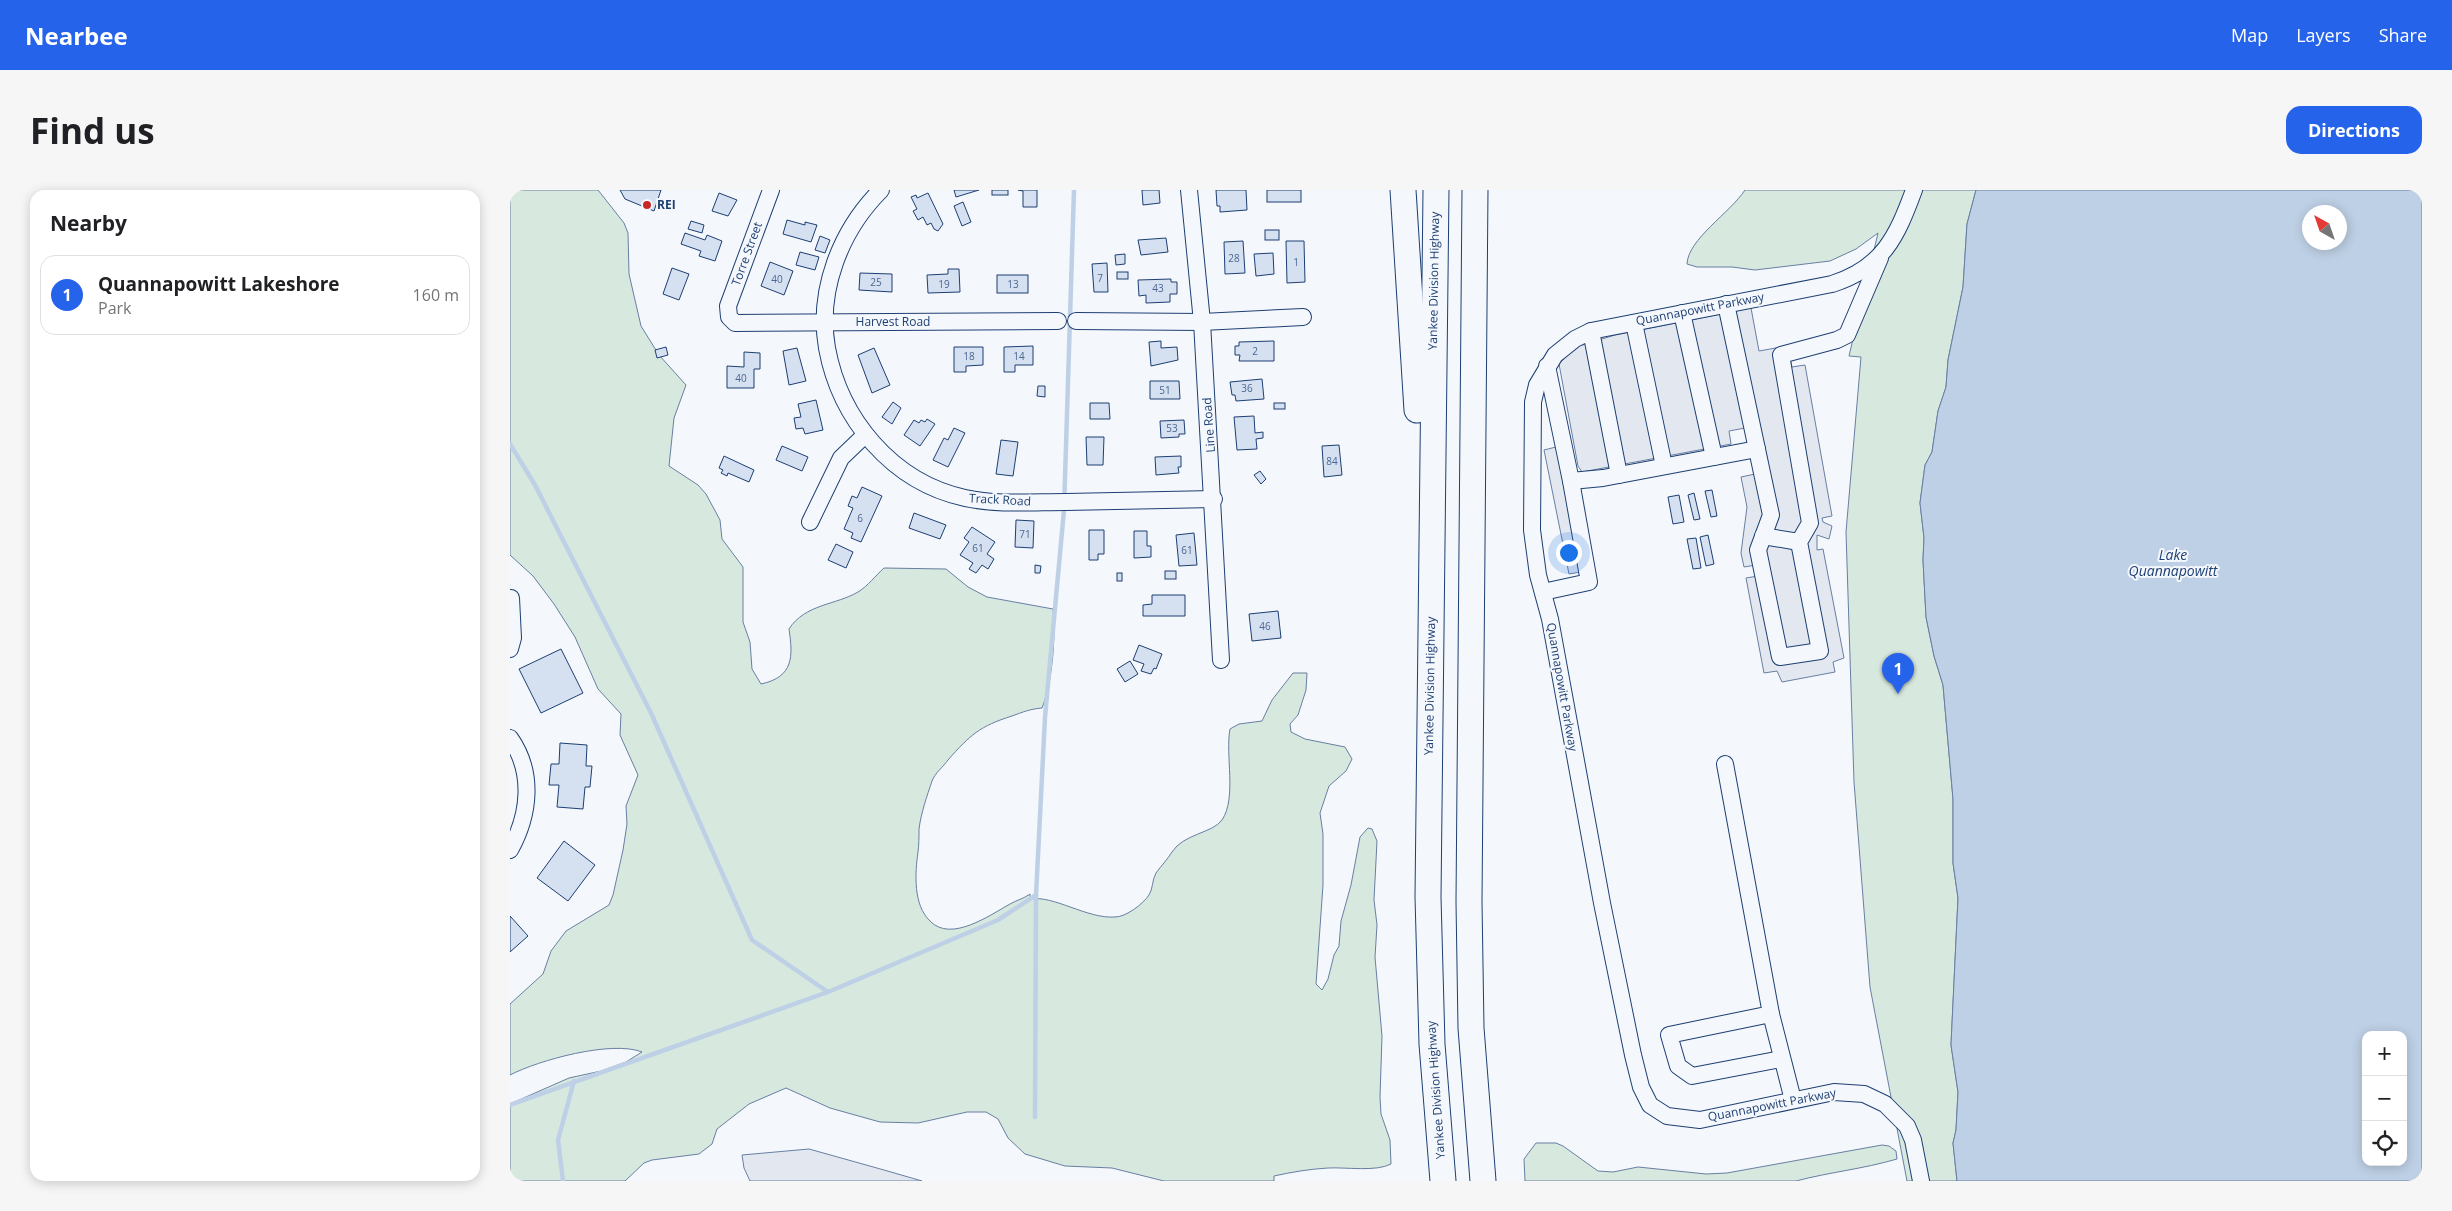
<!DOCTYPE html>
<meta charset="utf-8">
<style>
:root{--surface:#fff;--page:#f6f6f6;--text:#202124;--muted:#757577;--line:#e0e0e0;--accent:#2563eb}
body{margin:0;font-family:"Open Sans",sans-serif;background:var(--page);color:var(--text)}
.controls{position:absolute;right:15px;bottom:15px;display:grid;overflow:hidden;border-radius:10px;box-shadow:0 2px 12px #0003}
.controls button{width:45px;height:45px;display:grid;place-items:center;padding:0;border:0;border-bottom:1px solid var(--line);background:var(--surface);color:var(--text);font:25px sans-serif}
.compass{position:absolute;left:1792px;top:15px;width:45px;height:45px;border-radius:50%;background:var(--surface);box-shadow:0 2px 12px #0003;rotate:320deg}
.you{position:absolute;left:1058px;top:362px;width:18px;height:18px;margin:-12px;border:4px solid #fff;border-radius:50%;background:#1a73e8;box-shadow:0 0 0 8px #1a73e833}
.badge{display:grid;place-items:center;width:32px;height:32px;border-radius:50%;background:var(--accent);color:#fff;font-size:16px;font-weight:700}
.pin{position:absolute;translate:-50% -41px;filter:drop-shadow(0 1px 2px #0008)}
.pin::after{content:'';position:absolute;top:26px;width:18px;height:15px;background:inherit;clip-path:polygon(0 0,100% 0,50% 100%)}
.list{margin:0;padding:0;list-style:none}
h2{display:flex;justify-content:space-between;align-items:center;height:65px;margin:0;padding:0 20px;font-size:21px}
h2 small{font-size:16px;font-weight:400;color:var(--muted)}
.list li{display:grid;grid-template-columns:32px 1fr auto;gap:15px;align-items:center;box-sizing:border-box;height:80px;margin:0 10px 10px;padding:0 10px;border:1px solid var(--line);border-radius:15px}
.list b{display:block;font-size:19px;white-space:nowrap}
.list p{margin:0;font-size:16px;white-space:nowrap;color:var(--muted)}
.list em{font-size:16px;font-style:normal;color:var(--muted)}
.icon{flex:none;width:28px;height:28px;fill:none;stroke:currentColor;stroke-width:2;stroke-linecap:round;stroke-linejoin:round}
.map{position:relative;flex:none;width:1912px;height:991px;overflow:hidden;border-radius:15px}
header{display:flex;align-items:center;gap:30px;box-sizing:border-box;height:70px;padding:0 25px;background:var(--accent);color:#fff}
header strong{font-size:24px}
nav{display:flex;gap:28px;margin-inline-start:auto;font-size:18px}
.intro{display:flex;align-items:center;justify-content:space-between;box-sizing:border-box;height:120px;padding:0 30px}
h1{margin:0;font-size:35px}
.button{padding:12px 22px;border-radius:15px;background:var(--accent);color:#fff;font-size:18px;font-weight:700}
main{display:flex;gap:30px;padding:0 30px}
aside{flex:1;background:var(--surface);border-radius:15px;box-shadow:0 2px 12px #0003}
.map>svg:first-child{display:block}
.green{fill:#d7e8df;stroke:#687fa3}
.parking{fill:#e3e8f0;stroke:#687fa3}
.water{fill:#bed0e5;stroke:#687fa3;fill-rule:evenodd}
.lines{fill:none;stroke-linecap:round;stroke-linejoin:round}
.stream{stroke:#bed0e5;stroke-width:4.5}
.building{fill:#d5e0f0;stroke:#1d3f73}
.minor-casing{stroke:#1d3f73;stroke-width:18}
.highway-casing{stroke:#1d3f73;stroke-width:27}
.minor{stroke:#f4f7fb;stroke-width:16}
.highway{stroke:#f4f7fb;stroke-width:25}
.poi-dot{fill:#c62828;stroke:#f4f7fb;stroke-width:2}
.labels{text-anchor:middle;stroke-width:4;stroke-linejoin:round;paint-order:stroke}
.number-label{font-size:10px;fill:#4b6792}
.poi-label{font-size:12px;font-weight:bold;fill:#1d3f73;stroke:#f4f7fb;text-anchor:start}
.street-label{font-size:12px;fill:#1d3f73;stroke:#f4f7fb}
.water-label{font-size:14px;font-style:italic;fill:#1d3f73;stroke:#f4f7fb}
</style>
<header>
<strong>Nearbee</strong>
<nav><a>Map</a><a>Layers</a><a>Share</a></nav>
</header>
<div class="intro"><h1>Find us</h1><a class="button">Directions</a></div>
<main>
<aside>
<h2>Nearby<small></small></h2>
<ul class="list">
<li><span class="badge">1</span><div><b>Quannapowitt Lakeshore</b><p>Park</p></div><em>160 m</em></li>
</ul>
</aside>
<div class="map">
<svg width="1912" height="991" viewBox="0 0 1912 991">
<rect width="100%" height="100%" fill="#f4f7fb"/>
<g class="green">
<path d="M0,0H88L114,33L118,43L119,84L131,136L149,165L176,195L164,228L159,276L188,295L196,304L210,330L212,349L233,377V432L240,452L242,479L251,494C284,487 283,466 279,439C295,414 326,415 348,402C359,395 365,386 374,378L436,379L458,397L477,407L543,419C546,446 542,494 532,518C520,519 513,522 502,526C470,536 460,545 438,570C433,577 425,583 422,591C417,606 411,623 409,639C409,647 409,654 408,662C405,683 403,715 420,731C441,753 480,725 500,714C507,710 513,709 520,704V709C544,705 577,729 605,727C616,727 633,714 639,705C643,699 642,690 646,683C651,676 657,670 662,662C673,644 703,643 712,630C727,608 715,564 720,539L729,534L752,531L762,510L783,483H797L796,500L788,525L780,534L781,542L795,549L835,557L842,569L836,581L819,596L810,623L813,644V695L806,794L812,800L818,789L824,765L829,756L831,731L841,695L850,647L858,638L862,639L867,651L864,710L867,735L865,767L872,846L870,907L871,924L880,950L881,974C866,982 835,977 818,978C800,979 782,982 764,986V991H654L602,978L555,976L515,964L498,948L488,929L476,922H457L408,933L370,932L320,918L276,898L239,914L207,939L202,954L189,964L142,970L134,973L115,991H0V914L59,888L91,881L116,872L132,862C102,850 29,870 0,885V814L33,784L41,761L56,741L99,715L103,705L113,660L117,634L116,616L128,585L110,545L111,524L88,499L65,447L44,414L23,386L0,365Z"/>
<path d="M1235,0H1466L1457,34L1453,97L1438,170L1436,197L1428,221L1422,262L1415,275L1410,313L1414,348L1413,370L1416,427L1424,466L1433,495L1443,609V673L1448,708L1441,855L1448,902L1446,940L1443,953L1447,991H1397L1360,797L1344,592L1336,342L1351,167L1339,166L1368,43L1346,59L1320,71L1245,80L1222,77H1187L1177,74C1178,49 1220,23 1235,0Z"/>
<path d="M1026,953H1046L1053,956L1088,981L1103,982L1128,977L1196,984L1217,983L1372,955L1379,956L1386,961L1387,969C1353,979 1320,982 1286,991H1015L1014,969Z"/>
</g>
<g class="parking">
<polygon points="1241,118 1249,161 1277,156 1282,177 1295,175 1322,326 1312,328 1313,332 1322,336 1319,349 1307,345 1307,360 1313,359 1334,468 1323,472 1325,482 1272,492 1267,481 1254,483 1236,388 1248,386 1246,375 1234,377 1231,363 1237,317 1231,287 1245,284 1235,238 1219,241 1221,254 1072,282 1068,276 1049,174 1066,157 1105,145"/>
<polygon points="1046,257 1071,382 1059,384 1034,260"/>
<polygon points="299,959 374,980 412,991 240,991 234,978 232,965"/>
</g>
<path class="water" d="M1466,0H1912V991H1447L1443,953L1446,940L1448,902L1441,855L1448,708L1443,673V609L1433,495L1424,466L1416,427L1413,370L1414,348L1410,313L1415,275L1422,262L1428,221L1436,197L1438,170L1453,97L1457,34ZM1800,22H1830V52H1800ZM1856,845H1893V972H1856Z"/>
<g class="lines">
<g class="stream">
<polyline points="0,254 25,295 141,523 242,750 318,802"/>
<polyline points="0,915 318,802 488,730 526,705"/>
<polyline points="525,927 526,705 535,527 554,320 564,0"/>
<polyline points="53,991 48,950 64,891"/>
</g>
</g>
<g class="building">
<polygon points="110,0 151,0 144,21 115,9"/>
<polygon points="444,0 469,0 446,7"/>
<rect x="482" y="0" width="16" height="5"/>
<polygon points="527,0 527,17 513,17 513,1 508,0"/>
<polygon points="632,0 649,0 650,13 633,15"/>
<polygon points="706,0 736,0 737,20 710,22 710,16 707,16"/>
<rect x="757" y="0" width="34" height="12"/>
<polygon points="209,3 227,10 218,26 202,21"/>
<polygon points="418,3 433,34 428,41 424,39 421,33 417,35 413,27 408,30 403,21 407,19 401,7 406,5 407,8"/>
<polygon points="453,12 461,32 452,36 444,16"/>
<polygon points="277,30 295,35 295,32 307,35 301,52 273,44"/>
<polygon points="181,31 194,35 192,43 178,39"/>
<rect x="755" y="40" width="14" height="10"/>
<polygon points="175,43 195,50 197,45 212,51 205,71 189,66 191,61 171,54"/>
<polygon points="310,46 320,50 315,63 305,60"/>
<polygon points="656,48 658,62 631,65 628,50"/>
<polygon points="733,51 735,83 715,84 714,52"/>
<polygon points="776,51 794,51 795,92 777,93"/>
<polygon points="290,62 309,67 305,80 286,75"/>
<polygon points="763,63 764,84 746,86 744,64"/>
<polygon points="615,64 615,74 606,75 605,65"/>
<polygon points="260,72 283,81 274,105 251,96"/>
<polygon points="597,73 598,102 584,102 582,74"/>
<polygon points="162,78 179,84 169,110 153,104"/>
<polygon points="438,79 449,79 450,102 418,103 417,85 438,84"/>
<rect x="607" y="82" width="11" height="7"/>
<polygon points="350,83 382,84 382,102 349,100"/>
<rect x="487" y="85" width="31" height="18"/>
<polygon points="661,89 661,92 667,92 667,104 660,104 660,112 636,113 636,105 629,106 628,90"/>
<polygon points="651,151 651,158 667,157 668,170 641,176 639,152"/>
<polygon points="764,151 764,171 729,171 730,165 725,165 725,156 729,156 729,152"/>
<polygon points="523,156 523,175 505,175 505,182 494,182 494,157"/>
<polygon points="156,157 158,165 147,168 145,160"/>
<polygon points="444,157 473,157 473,175 456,176 456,182 444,182"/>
<polygon points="287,158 296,191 279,195 273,161"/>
<polygon points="364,158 380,195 362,203 348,165"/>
<polygon points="234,162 250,163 250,179 244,179 244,198 217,198 217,176 234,177"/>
<polygon points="752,189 754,209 726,211 725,205 722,205 720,192"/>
<polygon points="640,191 669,191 670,209 640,209"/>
<polygon points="528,196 535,196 535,207 527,206"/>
<polygon points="306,210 313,240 295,244 293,238 286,239 284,228 291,227 288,214"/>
<polygon points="383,212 391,218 382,234 372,227"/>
<polygon points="580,213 599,213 600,229 580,229"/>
<rect x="764" y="213" width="11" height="6"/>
<polygon points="744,226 745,243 753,242 753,248 746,249 747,259 727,260 724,227"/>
<polygon points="417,229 425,234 410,256 394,245 404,230 409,233 411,230 415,232"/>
<polygon points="674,230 675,244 669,244 669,247 651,248 650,231"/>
<polygon points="444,238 455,243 438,277 423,270 434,248 438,250"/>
<polygon points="576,247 594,247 593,275 577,275"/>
<polygon points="491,250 508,252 503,286 486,284"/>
<polygon points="829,255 832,285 814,287 812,256"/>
<polygon points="272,256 298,267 292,281 266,270"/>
<polygon points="214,266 244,280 239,292 218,283 217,286 211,283 213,280 209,278"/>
<polygon points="671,266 671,277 668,277 669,283 646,285 645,267"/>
<polygon points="750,281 756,289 751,294 744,285"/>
<polygon points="352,297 372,306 351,352 341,348 343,343 334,339 343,318 338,316 342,306 347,308"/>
<polygon points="1202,300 1207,326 1201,327 1195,301"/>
<polygon points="1184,303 1190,329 1184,330 1178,305"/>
<polygon points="1169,305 1174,332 1163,334 1158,307"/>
<polygon points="404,323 436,335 430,349 399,338"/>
<polygon points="506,330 524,331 523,358 505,357"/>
<polygon points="462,337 485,352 477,364 484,369 478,379 472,375 466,383 459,379 463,373 450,365 459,352 454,348"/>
<polygon points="579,340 594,340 594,364 588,364 588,370 579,370"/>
<polygon points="624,341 637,341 637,356 641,356 641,367 624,368"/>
<polygon points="684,343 687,375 669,376 666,345"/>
<polygon points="1198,345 1204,374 1196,376 1190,347"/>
<polygon points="1186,348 1191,378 1183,379 1177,349"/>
<polygon points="326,354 343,362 336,378 318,370"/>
<polygon points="525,375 531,376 530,383 525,383"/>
<rect x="655" y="381" width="11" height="8"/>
<rect x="607" y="383" width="5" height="8"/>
<polygon points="642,405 675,405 675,426 633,426 633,415 642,414"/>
<polygon points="768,421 771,448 742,451 739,424"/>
<polygon points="629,455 652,464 646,479 644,478 641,484 631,481 634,474 623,470"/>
<polygon points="51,459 73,503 31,523 9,479"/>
<polygon points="620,471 628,484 615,492 607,479"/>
<polygon points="50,553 77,555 76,576 82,576 80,597 75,597 73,619 47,617 49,595 39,595 41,574 49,574"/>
<polygon points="54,651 85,675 58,711 27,688"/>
<polygon points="0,726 18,746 0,762"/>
</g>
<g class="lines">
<g class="minor-casing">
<g id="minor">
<polyline points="261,0 218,116 219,127 225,133 548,131"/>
<path d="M371,0C330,41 307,101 317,158C330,229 382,292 455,308C487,315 523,312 556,312C605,311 655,310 704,309"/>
<polyline points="679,0 692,132 711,470"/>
<path d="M1404,0C1387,46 1373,78 1322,94L1081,141L1065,149L1045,165L1027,195L1023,212L1022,340L1028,385L1040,429L1092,713L1123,865L1131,897L1140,915L1157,926L1190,930L1324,902L1354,904L1375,914L1397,936L1403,950L1411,991"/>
<polyline points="1216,114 1261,325 1248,360 1270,467 1310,461 1289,352 1300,333 1271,165 1327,150 1337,145 1370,68"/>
<polyline points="1172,123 1204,267"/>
<polyline points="566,131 692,132 793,127"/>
<polyline points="1124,133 1154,276"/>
<polyline points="1081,141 1109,285"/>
<polyline points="1037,176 1061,291 1093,288 1247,259"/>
<polyline points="300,332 331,268 355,245"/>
<polyline points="1253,346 1289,352"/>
<polyline points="1033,402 1079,392 1061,291"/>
<polyline points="0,459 3,448 1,408"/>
<path d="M0,548C24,582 20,624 0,660"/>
<polyline points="1215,574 1261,824 1159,845 1168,876 1182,886 1271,869"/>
<polyline points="1261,824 1283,910"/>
</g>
</g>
<g class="highway-casing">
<g id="highway">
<polyline points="893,0 907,220"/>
<polyline points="926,0 918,707 922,854 933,991"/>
<polyline points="965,0 959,712 961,838 973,991"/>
</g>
</g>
<use href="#minor" class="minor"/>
<use href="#highway" class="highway"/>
</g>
<circle class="poi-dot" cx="137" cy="15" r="5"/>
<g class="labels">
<g class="number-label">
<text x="724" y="72">28</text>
<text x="786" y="76">1</text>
<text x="590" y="92">7</text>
<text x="267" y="93">40</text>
<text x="366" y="96">25</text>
<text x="434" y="98">19</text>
<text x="503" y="98">13</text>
<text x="648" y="102">43</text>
<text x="745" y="165">2</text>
<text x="459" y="170">18</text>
<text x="509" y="170">14</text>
<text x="231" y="192">40</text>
<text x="737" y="202">36</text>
<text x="655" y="204">51</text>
<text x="662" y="242">53</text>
<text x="822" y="275">84</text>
<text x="350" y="332">6</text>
<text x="515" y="348">71</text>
<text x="468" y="362">61</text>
<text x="677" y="364">61</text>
<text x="755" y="440">46</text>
</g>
<g class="poi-label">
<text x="147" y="19">REI</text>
</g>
<g class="street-label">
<text transform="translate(237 64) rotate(-70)" y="4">Torre Street</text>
<text transform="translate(924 91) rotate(-89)" y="4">Yankee Division Highway</text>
<text transform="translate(1190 119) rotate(-11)" y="4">Quannapowitt Parkway</text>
<text x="383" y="136">Harvest Road</text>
<text transform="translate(699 235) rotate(-94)" y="4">Line Road</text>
<text transform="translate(490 310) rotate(3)" y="4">Track Road</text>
<text transform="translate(920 496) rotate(-89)" y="4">Yankee Division Highway</text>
<text transform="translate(1052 497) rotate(80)" y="4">Quannapowitt Parkway</text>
<text transform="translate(926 900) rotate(-94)" y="4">Yankee Division Highway</text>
<text transform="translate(1262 915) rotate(-11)" y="4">Quannapowitt Parkway</text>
</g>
<g class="water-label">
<text x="1663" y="370">Lake<tspan x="1663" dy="16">Quannapowitt</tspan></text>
</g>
</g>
</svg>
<div class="controls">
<button>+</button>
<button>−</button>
<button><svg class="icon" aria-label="locate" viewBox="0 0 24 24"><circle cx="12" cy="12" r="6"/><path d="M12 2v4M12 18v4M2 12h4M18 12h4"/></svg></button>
</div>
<svg class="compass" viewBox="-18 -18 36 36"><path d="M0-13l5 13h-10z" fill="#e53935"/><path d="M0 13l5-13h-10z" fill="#757577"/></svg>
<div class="you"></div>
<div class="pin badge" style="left:1388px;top:504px">1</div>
</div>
</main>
